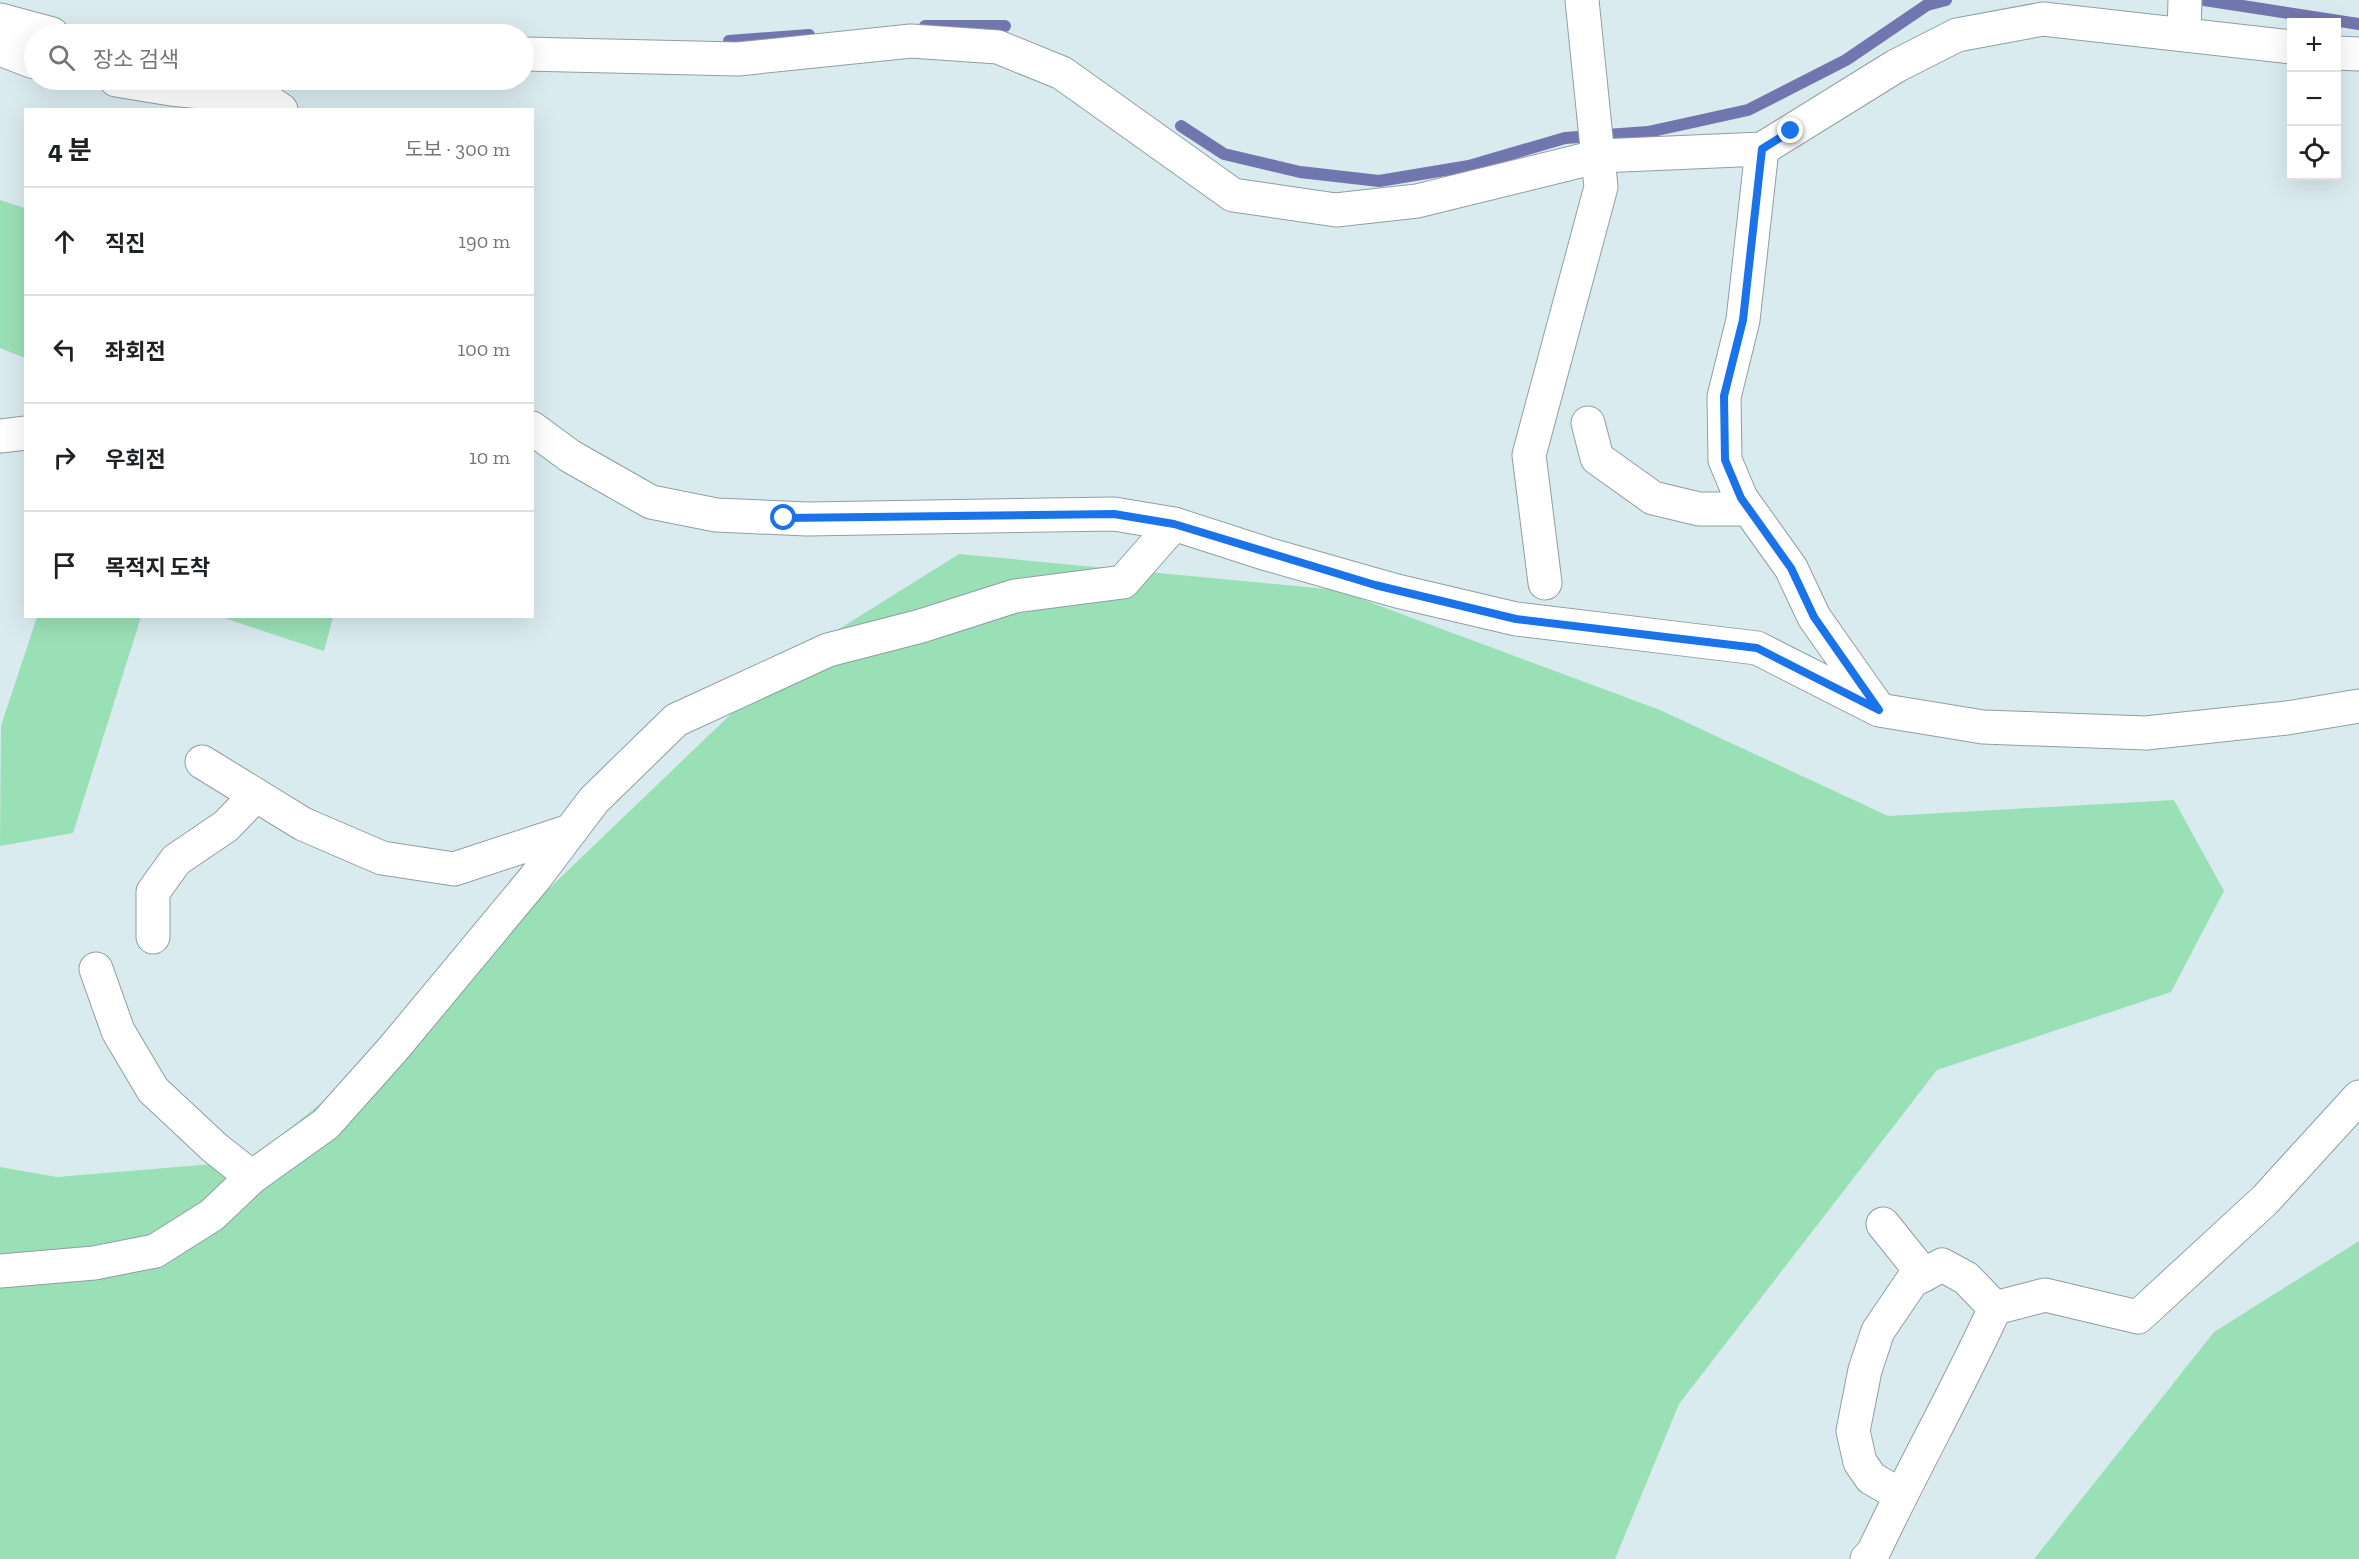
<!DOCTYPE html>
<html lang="ko">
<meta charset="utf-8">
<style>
:root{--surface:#fff;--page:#f6f6f6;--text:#202124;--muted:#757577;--line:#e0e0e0}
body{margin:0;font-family:"Zilla Slab","Noto Sans KR",serif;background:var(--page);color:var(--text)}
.controls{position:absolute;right:18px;top:18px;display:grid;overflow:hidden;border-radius:0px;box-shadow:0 6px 24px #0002}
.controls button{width:54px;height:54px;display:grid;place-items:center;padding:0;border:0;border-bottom:2px solid var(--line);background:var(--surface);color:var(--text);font:30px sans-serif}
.stop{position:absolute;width:18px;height:18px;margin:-14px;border:4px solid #1a73e8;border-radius:50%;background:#fff}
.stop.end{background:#1a73e8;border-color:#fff;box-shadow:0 2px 6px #0008}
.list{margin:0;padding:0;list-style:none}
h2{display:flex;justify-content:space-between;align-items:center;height:78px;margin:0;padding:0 24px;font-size:26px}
h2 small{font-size:20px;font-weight:400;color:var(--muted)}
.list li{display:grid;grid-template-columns:39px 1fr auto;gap:18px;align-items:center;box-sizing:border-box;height:108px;padding:0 24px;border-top:2px solid var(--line)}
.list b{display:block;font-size:22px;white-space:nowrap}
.list em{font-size:20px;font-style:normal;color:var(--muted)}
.icon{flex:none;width:33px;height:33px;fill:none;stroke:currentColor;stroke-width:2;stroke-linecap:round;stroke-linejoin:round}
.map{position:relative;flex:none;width:2359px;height:1559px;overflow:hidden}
.search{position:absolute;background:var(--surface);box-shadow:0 6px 24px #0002;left:24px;top:24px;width:510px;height:66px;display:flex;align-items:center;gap:15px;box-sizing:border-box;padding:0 21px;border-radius:33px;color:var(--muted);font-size:22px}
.panel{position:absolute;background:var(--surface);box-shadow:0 6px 24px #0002;left:24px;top:108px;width:510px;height:510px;border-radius:0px}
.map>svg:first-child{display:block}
.green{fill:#9ae0b7}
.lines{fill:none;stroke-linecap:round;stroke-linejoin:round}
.stream{stroke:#7276ae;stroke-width:12}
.minor-casing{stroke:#8f9ea3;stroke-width:35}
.minor{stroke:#fff;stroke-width:33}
.route{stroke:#1a73e8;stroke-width:8}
</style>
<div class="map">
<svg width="2359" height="1559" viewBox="0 0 2359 1559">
<rect width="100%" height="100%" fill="#daebf0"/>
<g class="green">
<polygon points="0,200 25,208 25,358 0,348"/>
<polygon points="959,554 1337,590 1660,710 1888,816 2174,800 2224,891 2171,992 1937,1070 1679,1404 1615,1559 0,1559 0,1167 57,1177 249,1161 376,1059 536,901 783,664"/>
<polygon points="37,617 141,617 73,833 0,846 1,726"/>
<polygon points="221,617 333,617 324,651"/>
<polygon points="2359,1241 2359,1559 2034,1559 2214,1332"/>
</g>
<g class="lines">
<g class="stream">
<polyline points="2204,0 2359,24"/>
<polyline points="925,26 1005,26"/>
<polyline points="729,41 809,35"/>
<polyline points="1181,126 1224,154 1300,172 1379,181 1469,166 1565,138 1648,132 1748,110 1846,60 1927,5 1946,0"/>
</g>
<g class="minor-casing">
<g id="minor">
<polyline points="0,20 52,34"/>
<polyline points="2184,33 2185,0"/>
<polyline points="0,49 34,62"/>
<polyline points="2336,53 2359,54"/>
<polyline points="524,54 738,59 911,41 998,47 1062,73 1233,195 1336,210 1417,201 1600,156 1762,149 1896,66 1957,35 2043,19 2292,47"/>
<polyline points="116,80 171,89 263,98 281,110"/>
<polyline points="1762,149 1743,320 1724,397 1725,460 1741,498 1791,568 1814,617 1876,705"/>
<polyline points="1588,423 1597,458 1653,498 1699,509 1748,509"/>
<polyline points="532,428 570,456 651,502 716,515 807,519 1114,514 1174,524 1267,554 1397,591 1516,619 1757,648 1879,710 1983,727 2146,733 2287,718 2359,706"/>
<polyline points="0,436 26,433"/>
<polyline points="1545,583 1529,455 1601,187 1582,0"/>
<polyline points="202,762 303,824 382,858 454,869 570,831"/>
<polyline points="153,937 153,892 176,860 226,826 256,795"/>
<polyline points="96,969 118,1031 153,1090 215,1148 252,1177"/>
<polyline points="1883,1224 1924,1275"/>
<polyline points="0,1271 94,1263 155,1251 212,1215 252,1177 326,1124 393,1049 535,878 594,800 676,720 828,650 921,626 1015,596 1123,582 1174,524"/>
<polyline points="1900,1495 1871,1478 1860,1462 1853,1431 1865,1370 1878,1331 1912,1281 1942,1265 1966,1278 1995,1308"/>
<path d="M1867,1559L1873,1553C1912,1470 1957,1391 1995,1308L2045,1295L2138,1317L2265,1200L2359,1097"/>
</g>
</g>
<use href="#minor" class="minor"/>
</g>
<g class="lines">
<polyline class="route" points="784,518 1114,514 1174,524 1375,585 1516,619 1757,648 1879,710 1814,617 1791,568 1741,498 1725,460 1724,396 1743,320 1762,149 1791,131"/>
</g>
</svg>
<div class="controls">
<button>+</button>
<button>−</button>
<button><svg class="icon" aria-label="locate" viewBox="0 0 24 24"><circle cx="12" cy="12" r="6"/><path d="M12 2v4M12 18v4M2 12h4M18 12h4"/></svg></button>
</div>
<div class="stop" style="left:784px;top:518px"></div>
<div class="stop end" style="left:1791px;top:131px"></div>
<div class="search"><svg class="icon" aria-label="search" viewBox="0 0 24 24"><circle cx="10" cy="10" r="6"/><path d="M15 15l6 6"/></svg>장소 검색</div>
<section class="panel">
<h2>4 분<small>도보 · 300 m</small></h2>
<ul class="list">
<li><svg class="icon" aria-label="ahead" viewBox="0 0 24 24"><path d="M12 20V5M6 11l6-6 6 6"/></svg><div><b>직진</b></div><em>190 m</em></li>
<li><svg class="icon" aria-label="left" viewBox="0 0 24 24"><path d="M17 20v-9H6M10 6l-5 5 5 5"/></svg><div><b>좌회전</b></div><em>100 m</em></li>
<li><svg class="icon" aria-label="right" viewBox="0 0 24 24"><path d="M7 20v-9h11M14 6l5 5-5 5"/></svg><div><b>우회전</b></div><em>10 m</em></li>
<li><svg class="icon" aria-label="arrive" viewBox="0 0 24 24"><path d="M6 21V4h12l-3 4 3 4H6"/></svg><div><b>목적지 도착</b></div></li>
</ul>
</section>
</div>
